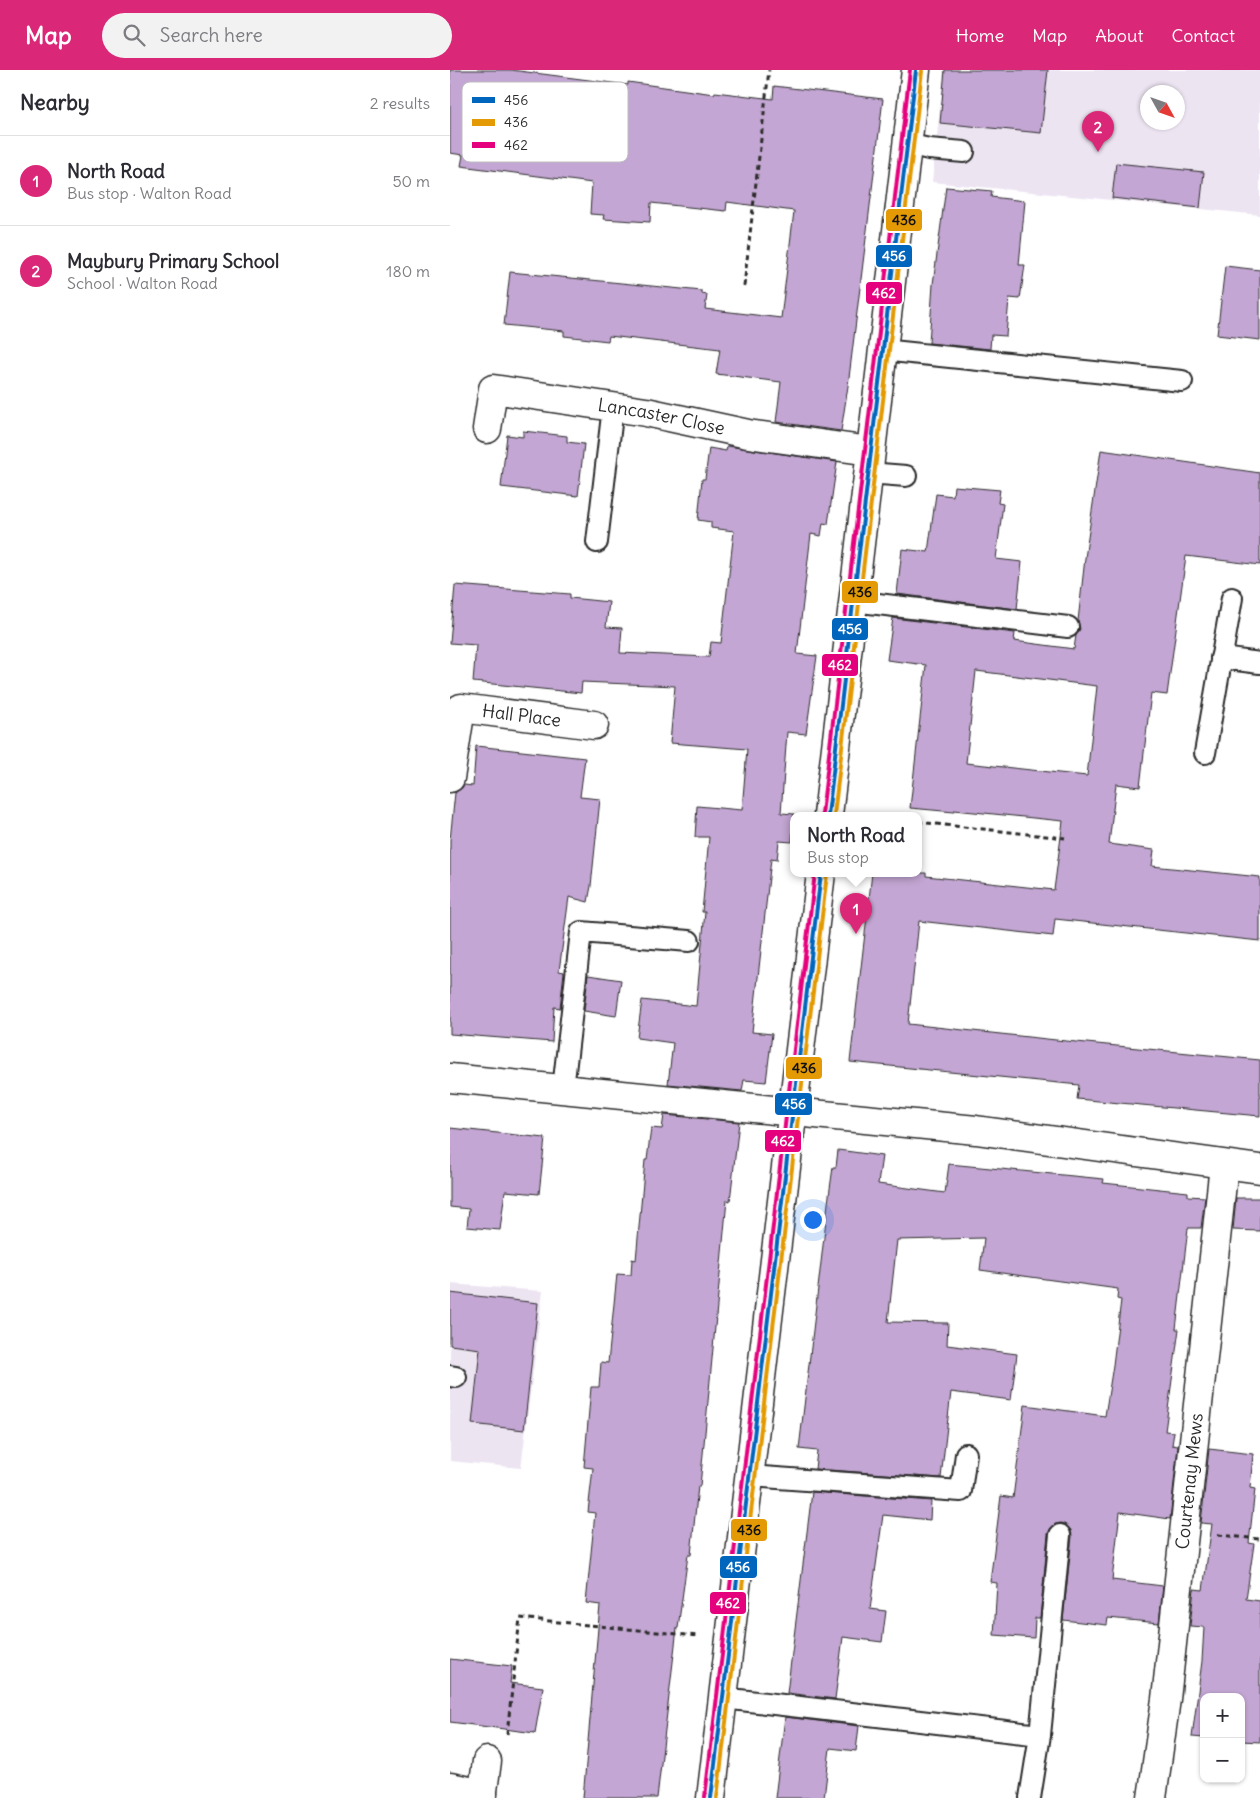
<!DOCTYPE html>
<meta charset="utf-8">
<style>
:root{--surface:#fff;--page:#f2f2f3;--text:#2b2b33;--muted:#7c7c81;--line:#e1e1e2;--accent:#db2777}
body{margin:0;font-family:Delius,sans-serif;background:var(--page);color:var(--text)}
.controls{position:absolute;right:15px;bottom:15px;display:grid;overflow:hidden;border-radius:10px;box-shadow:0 1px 4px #0004}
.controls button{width:45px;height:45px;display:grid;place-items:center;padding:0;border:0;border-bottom:1px solid var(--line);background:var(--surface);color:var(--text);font:25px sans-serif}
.compass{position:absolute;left:690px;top:15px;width:45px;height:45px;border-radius:50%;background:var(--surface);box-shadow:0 1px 4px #0004;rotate:130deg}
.you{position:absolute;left:362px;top:1149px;width:18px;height:18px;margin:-12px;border:4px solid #fff;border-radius:50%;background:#1a73e8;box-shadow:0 0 0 8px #1a73e833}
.badge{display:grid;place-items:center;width:32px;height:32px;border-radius:50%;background:var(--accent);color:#fff;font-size:16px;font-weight:700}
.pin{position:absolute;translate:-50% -41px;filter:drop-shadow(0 1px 2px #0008)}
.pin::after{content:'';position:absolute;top:26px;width:18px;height:15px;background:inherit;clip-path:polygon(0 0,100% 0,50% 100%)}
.popup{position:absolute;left:340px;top:742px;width:132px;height:65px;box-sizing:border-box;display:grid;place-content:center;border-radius:10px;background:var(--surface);filter:drop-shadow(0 1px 4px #0005);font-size:16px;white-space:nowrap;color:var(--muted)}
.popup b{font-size:19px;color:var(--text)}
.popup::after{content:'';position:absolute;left:50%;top:100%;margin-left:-10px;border:10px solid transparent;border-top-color:var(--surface)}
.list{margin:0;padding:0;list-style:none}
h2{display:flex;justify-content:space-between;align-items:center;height:65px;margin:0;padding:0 20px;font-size:21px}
h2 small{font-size:16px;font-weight:400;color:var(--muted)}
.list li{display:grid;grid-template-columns:32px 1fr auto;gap:15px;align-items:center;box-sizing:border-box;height:90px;padding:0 20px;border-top:1px solid var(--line)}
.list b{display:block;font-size:19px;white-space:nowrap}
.list p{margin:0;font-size:16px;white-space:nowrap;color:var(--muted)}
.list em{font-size:16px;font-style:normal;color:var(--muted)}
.icon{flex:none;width:28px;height:28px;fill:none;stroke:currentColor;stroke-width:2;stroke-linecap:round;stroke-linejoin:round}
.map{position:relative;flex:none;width:810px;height:1728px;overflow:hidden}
header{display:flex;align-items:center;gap:30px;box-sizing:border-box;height:70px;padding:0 25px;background:var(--accent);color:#fff}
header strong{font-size:24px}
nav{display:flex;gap:28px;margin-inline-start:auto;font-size:18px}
.search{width:350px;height:45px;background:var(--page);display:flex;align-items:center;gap:12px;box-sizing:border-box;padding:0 18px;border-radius:28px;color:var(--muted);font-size:19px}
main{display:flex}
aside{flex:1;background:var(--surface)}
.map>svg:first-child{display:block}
.built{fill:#ede4f2;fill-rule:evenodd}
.building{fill:#c3a6d3;stroke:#2b2b2b;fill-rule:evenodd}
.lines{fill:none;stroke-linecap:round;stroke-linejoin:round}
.service-casing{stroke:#2b2b2b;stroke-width:24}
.minor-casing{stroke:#2b2b2b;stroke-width:31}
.path{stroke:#2b2b2b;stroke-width:3;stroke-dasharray:5 4;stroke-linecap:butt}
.service{stroke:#fff;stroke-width:20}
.minor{stroke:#fff;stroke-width:28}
.bus-1-casing{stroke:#fff;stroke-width:8}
.bus-2-casing{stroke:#fff;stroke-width:8}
.bus-3-casing{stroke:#fff;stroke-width:8}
.bus-1{stroke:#0065bd;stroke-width:4}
.bus-2{stroke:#e39a04;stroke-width:4}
.bus-3{stroke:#e5007d;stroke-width:4}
.labels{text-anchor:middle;stroke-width:4.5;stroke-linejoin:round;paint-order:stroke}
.street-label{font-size:18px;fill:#2b2b2b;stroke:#fff}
.key{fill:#fff;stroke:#bfbfbf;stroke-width:1}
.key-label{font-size:14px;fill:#2b2b2b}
.line-badge{stroke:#fff;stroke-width:2}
.badge-label{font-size:14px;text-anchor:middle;font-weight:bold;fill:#fff}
.pale-badge-label{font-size:14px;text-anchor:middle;font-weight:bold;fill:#111}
</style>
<header>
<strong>Map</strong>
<div class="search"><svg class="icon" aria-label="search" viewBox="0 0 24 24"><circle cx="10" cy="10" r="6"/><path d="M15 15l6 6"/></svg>Search here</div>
<nav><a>Home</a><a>Map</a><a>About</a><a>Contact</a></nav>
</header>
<main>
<aside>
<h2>Nearby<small>2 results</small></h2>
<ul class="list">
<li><span class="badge">1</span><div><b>North Road</b><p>Bus stop · Walton Road</p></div><em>50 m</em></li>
<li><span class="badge">2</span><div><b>Maybury Primary School</b><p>School · Walton Road</p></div><em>180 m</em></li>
</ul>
</aside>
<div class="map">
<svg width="810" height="1728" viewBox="0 0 810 1728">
<rect width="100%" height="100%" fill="#fff"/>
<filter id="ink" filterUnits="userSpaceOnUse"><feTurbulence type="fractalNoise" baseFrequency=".02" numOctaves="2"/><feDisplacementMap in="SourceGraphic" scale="10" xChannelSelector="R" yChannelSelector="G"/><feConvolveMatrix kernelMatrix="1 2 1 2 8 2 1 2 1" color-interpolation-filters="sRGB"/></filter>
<g filter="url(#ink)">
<g class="built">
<path d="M494,0H810V145L482,112ZM698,22H728V52H698Z"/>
<polygon points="0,1214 93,1221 71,1398 0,1391"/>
</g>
<g class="building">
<polygon points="0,0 61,0 178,15 178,12 264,24 265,22 323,29 324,16 433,29 398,316 391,361 326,352 331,312 266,304 270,279 159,266 158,271 114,266 114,261 54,255 60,202 252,221 252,224 257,225 255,239 331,248 344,141 277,132 276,141 201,133 200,152 153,149 154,145 140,144 142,113 11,96 13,85 0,83"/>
<polygon points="495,0 598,0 591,63 490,53"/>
<polygon points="666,93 754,102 750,138 662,128"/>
<polygon points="496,117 542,121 541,127 575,131 569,195 575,195 570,229 559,228 556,266 541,265 540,279 479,273 483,214"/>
<polygon points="775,196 810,200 810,270 767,265"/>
<polygon points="73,361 117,366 117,372 134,374 128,426 51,417 57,365 73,367"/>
<polygon points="277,376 387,392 378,454 373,453 371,466 361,464 347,584 367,586 356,664 337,662 331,743 344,744 342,772 329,771 327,790 321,789 302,962 322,964 316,1012 294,1010 292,1021 218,1014 223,973 187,968 192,930 246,936 255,842 252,842 259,767 245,767 247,736 292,740 297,679 220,673 225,616 132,612 131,623 23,612 26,575 0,573 5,515 120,524 120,528 159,532 156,557 172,558 170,583 259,587 261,572 271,573 284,461 261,458 261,452 248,450 252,409 255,409 259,378 276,381"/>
<path d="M651,380L810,403V495L736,486L717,625L701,623L690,717L666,714L659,774L704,780L702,796L810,807V871L605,849L603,866L469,851L458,954L606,970L810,990V1046L627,1029L629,1015L400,992L422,803H476V806L604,820L613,751L504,740V742L460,738L476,595L437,590L443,548L565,563L564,571L624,579L626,565L630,559L628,551L635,488ZM526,601L647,616L637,706L516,693Z"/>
<polygon points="504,416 550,420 548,433 553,434 546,489 572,492 567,539 447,524 452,479 478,482 486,424 503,426"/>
<polygon points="26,676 135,688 130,727 150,729 141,816 138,832 119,827 109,901 114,902 110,938 104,937 102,972 0,964 0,770 5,723 12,718 14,715 23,716"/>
<polygon points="138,905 171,910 166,946 134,941"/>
<polygon points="214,1045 289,1052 280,1131 277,1130 250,1416 248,1416 241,1485 238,1485 228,1558 227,1558 207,1728 133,1728 150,1535 136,1533 145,1443 138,1442 143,1398 134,1397 141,1317 149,1317 151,1292 158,1293 167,1204 181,1205 182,1189 186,1190 195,1090 197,1090 201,1058 212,1059"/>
<polygon points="0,1058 95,1068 89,1124 55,1121 50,1160 17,1157 19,1139 0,1137"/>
<polygon points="388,1080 432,1086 428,1114 495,1123 499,1094 654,1109 653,1113 738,1122 738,1126 755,1127 751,1158 738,1158 726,1259 729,1259 715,1361 724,1362 722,1375 728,1376 720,1449 670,1442 662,1510 713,1516 709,1553 658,1548 657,1555 613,1550 622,1466 621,1460 617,1456 611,1453 605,1454 601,1458 598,1464 590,1548 585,1548 584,1568 544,1565 547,1513 540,1512 551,1426 563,1428 575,1335 655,1346 663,1295 671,1230 667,1229 668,1219 530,1200 534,1168 447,1170 438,1252 498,1253 497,1275 567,1284 561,1330 501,1322 491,1408 365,1399 367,1381 349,1379 378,1133 383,1097 386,1097"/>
<polygon points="786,1128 810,1128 810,1161 783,1160"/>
<polygon points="0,1223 88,1233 74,1360 22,1354 30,1279 0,1275"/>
<polygon points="759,1379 803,1384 800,1418 805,1419 799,1473 804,1474 796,1529 810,1531 810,1672 791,1671 791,1627 754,1627 754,1668 742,1667 752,1591 754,1557 740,1556 744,1519 753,1520 762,1454 751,1453"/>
<polygon points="362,1422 481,1431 480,1450 433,1445 420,1539 436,1541 432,1572 393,1567 385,1629 337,1623"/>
<polygon points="0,1589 62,1596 60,1613 93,1617 85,1663 0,1652"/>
<polygon points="335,1647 409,1656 406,1681 380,1678 374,1728 325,1728"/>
</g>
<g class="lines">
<g class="service-casing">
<g id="service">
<polyline points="457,74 479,79 514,82"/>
<polyline points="432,280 732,311"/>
<polyline points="418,403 456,406"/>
<polyline points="147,472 163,337"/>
<polyline points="403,531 618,557"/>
<polyline points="771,588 810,593"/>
<polyline points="755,683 782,528"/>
<polyline points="113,1019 131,862 239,871"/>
<polyline points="0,1306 6,1307"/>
<polyline points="300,1406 511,1421 516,1384"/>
<polyline points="273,1628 590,1665"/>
<polyline points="580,1728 590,1665 610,1465"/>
</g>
</g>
<g class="minor-casing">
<g id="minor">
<path id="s1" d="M37,359L43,319L196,342L298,364L420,381"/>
<path id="s2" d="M0,708L11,638L144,655"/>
<polyline points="378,745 466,0"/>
<polyline points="0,1008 526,1060 810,1099"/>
<polyline points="0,1717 33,1724"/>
<polyline points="32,1728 37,1691"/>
<polyline points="261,1728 371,803"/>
<path id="s3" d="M702,1728L716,1629L774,1095"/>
</g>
</g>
<g class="path">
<polyline points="294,216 319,0"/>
<polyline points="468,752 615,768"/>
<polyline points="768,1465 810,1469"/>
<polyline points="57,1664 70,1548 247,1566"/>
</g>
<use href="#service" class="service"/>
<use href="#minor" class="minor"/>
<g class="bus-1-casing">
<g id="bus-1">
<polyline points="378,745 466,0"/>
<polyline points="261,1728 371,803"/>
</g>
</g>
<g class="bus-2-casing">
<g id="bus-2">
<polyline points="384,745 472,1"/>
<polyline points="267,1728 377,804"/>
</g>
</g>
<g class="bus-3-casing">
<g id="bus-3">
<polyline points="372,744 460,0"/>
<polyline points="255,1727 365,803"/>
</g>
</g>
<use href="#bus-1" class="bus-1"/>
<use href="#bus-2" class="bus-2"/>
<use href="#bus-3" class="bus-3"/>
</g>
</g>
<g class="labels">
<g class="street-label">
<text dy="6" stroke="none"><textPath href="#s1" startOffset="211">Lancaster Close</textPath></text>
<text dy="6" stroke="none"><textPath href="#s2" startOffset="132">Hall Place</textPath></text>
<text dy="6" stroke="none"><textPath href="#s3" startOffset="319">Courtenay Mews</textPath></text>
</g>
</g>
<rect x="12" y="12" width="166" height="80" rx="8" class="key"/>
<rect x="22" y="27" width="23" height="6" fill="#0065bd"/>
<rect x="22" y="49" width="23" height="7" fill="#e39a04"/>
<rect x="22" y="72" width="23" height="6" fill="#e5007d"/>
<g class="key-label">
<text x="54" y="35">456</text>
<text x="54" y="57">436</text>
<text x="54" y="80">462</text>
</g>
<g class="line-badge">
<rect x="435" y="138" width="38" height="24" rx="5" fill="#e39a04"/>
<rect x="425" y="174" width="38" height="24" rx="5" fill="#0065bd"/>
<rect x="415" y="211" width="38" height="24" rx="5" fill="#e5007d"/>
<rect x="391" y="510" width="38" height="24" rx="5" fill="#e39a04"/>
<rect x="381" y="547" width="38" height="24" rx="5" fill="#0065bd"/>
<rect x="371" y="583" width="38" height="24" rx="5" fill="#e5007d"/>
<rect x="335" y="986" width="38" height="24" rx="5" fill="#e39a04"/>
<rect x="324" y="1022" width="39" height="24" rx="5" fill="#0065bd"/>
<rect x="314" y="1059" width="38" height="24" rx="5" fill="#e5007d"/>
<rect x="280" y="1448" width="38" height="24" rx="5" fill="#e39a04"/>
<rect x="269" y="1485" width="39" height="24" rx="5" fill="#0065bd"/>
<rect x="259" y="1521" width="38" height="24" rx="5" fill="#e5007d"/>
</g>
<g class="badge-label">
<text x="444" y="191">456</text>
<text x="434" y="228">462</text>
<text x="400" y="564">456</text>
<text x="390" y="600">462</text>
<text x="344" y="1039">456</text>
<text x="333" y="1076">462</text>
<text x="288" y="1502">456</text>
<text x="278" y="1538">462</text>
</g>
<g class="pale-badge-label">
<text x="454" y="155">436</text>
<text x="410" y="527">436</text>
<text x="354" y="1003">436</text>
<text x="299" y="1465">436</text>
</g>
</svg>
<div class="controls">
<button>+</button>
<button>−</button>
</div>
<svg class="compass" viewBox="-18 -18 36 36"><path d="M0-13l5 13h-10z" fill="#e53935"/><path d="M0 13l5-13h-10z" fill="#7c7c81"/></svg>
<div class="you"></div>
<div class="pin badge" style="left:406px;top:864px">1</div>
<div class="popup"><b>North Road</b>Bus stop</div>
<div class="pin badge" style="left:648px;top:82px">2</div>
</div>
</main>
